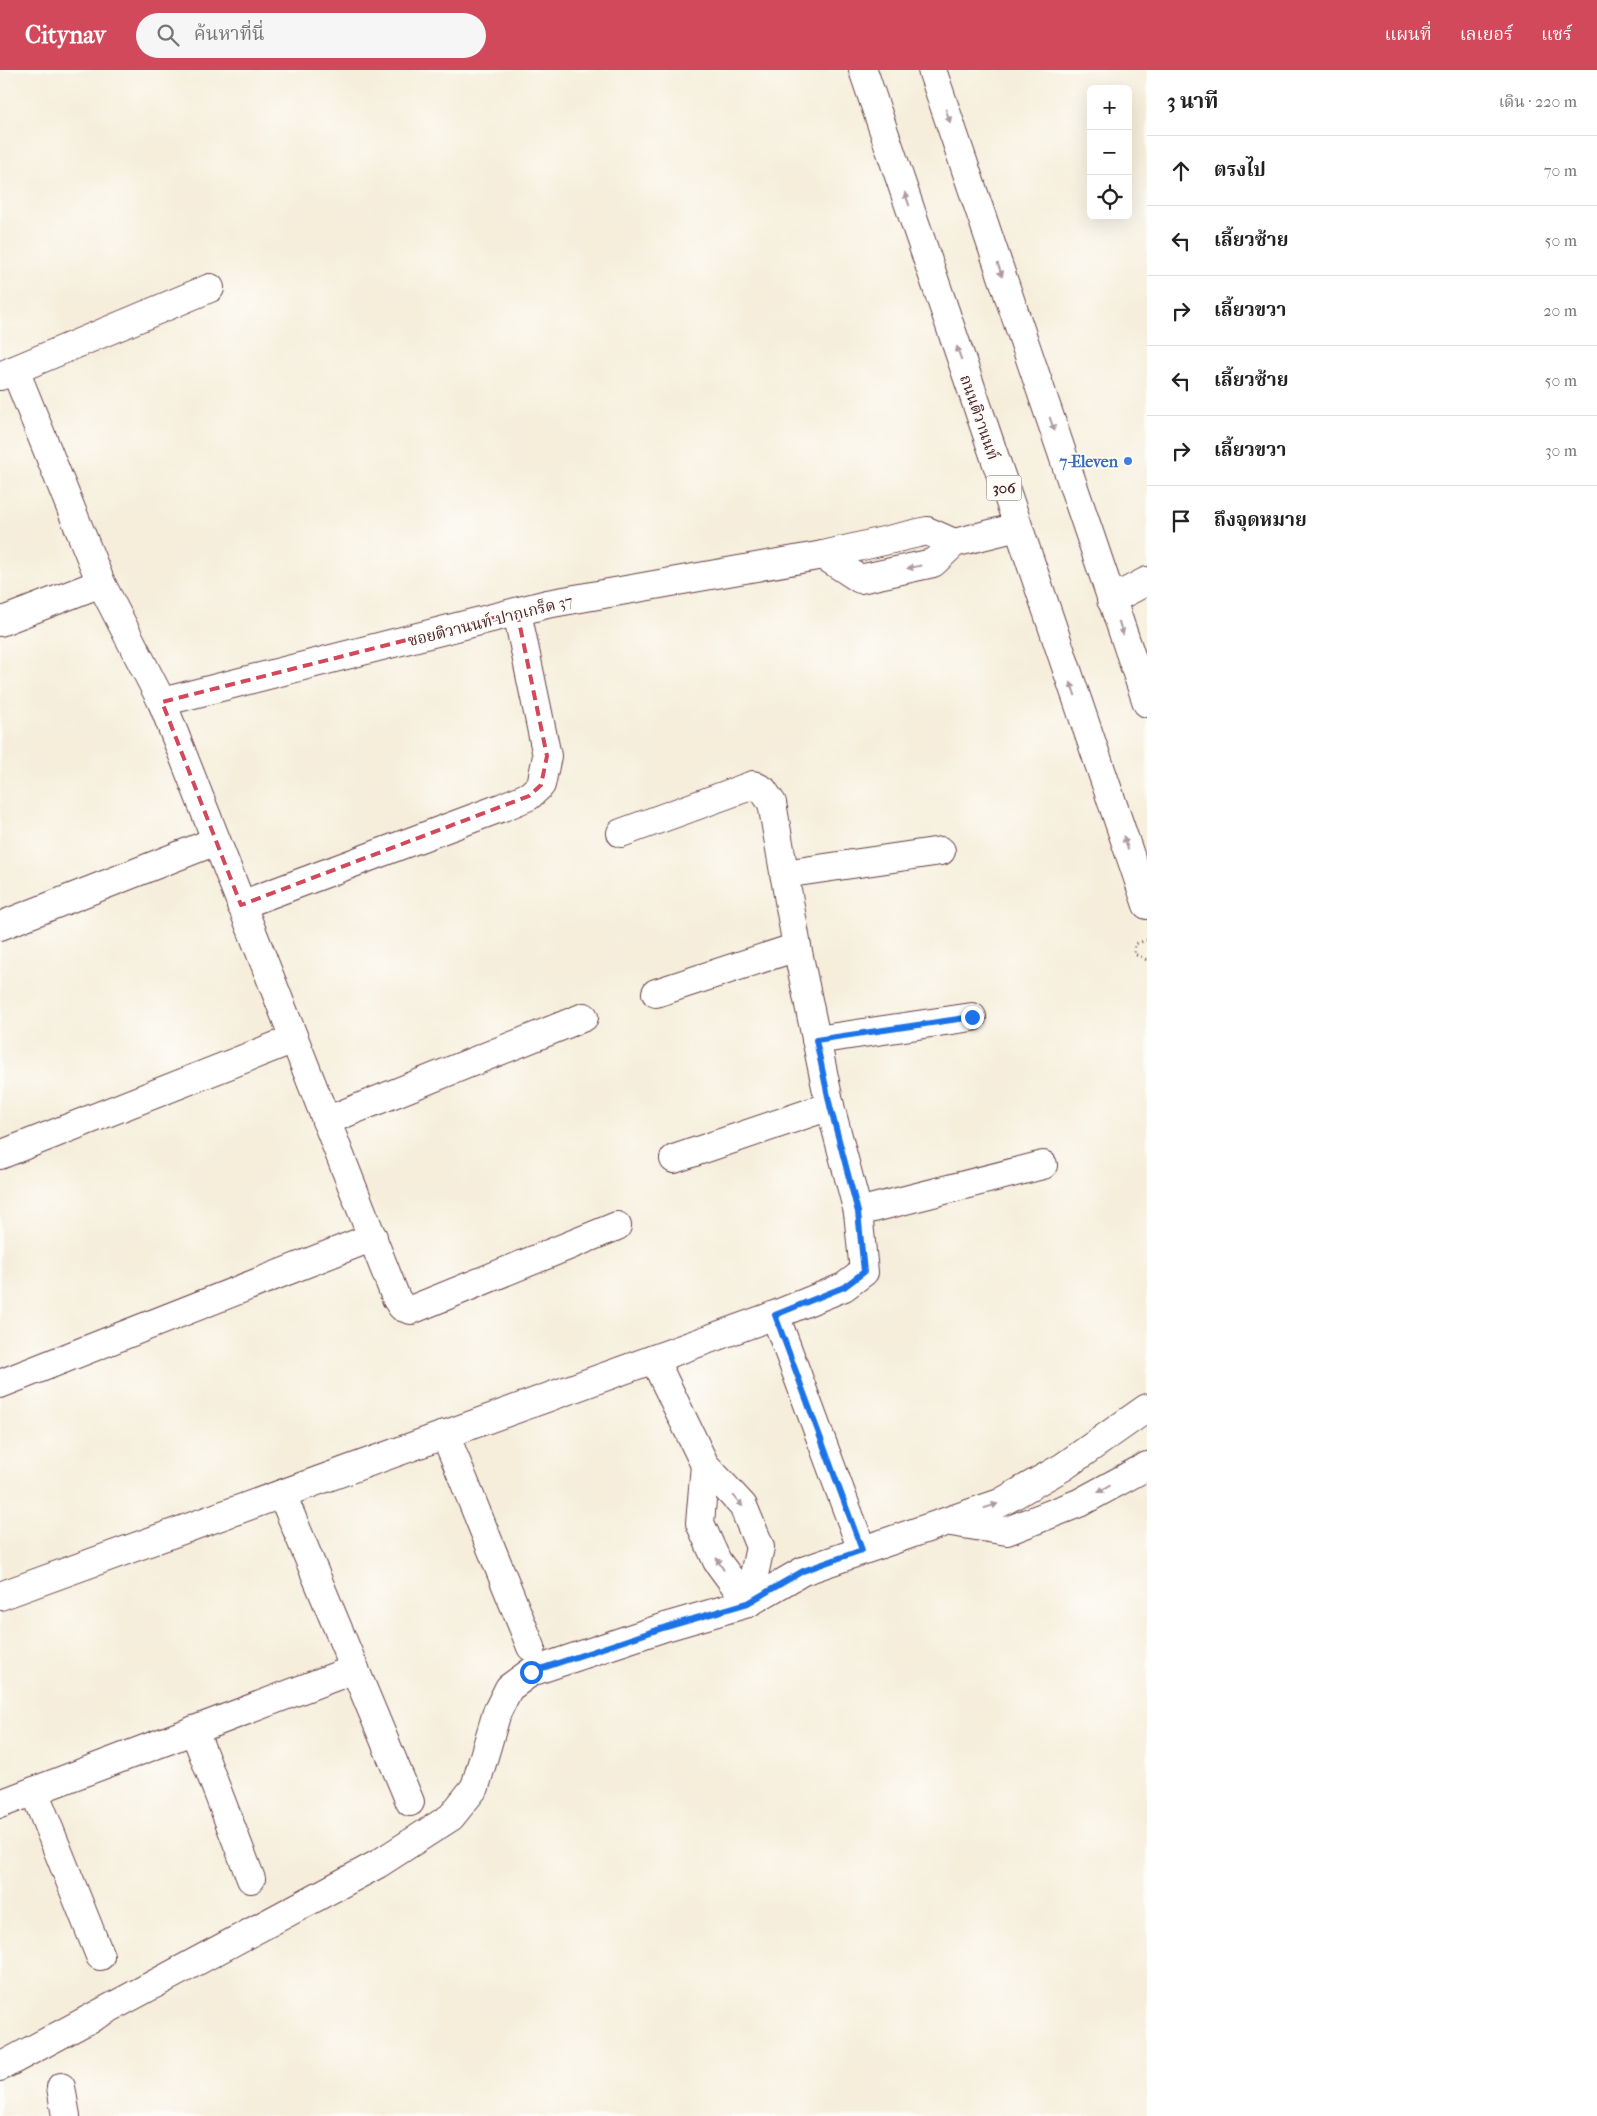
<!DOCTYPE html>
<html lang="th">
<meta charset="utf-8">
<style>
:root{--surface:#fff;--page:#f6f6f6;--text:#222;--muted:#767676;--line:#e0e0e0;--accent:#d1495b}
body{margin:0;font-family:"IM FELL French Canon","Noto Serif Thai",serif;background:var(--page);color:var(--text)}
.controls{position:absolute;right:15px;top:15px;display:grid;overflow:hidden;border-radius:8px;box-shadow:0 5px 20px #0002}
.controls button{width:45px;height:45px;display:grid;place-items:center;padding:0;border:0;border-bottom:1px solid var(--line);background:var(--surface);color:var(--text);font:25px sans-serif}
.stop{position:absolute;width:15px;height:15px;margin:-11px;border:4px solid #1a73e8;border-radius:50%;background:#fff}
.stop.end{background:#1a73e8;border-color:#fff;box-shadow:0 1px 5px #0008}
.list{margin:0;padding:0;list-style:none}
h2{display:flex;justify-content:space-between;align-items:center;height:65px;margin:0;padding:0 20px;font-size:21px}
h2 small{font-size:16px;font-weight:400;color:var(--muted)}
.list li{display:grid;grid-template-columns:32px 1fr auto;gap:15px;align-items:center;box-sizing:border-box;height:70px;padding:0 20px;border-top:1px solid var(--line)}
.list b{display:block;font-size:19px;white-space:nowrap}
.list em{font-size:16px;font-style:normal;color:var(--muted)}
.icon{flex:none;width:28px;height:28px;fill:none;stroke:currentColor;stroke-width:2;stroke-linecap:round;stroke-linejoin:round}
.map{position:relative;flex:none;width:1147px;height:2046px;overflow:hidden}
header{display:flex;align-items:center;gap:30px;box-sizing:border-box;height:70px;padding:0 25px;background:var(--accent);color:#fff}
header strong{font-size:24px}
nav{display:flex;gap:28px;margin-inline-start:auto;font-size:18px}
.search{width:350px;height:45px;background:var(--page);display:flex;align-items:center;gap:12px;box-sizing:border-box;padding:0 18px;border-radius:28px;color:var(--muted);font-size:19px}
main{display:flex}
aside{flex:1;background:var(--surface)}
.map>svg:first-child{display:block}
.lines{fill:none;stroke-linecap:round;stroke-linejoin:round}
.minor-casing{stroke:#643e45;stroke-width:30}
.primary-casing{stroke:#643e45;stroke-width:30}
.path{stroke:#643e45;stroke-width:3;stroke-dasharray:1 4;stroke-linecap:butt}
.minor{stroke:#fff;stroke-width:28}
.primary{stroke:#fff;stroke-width:28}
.oneway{fill:#ae9aa0}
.route{stroke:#1a73e8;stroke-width:6}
.marked{fill:none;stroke:#d1495b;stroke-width:4;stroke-dasharray:10 6;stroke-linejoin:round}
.shop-dot{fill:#3f7fe0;stroke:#fdfcf7;stroke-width:2}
.labels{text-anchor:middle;stroke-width:4;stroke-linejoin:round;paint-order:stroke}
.shield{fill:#fdfcf7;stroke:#806168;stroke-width:1}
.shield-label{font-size:15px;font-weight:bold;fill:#4a1f2b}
.street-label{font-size:16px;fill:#4a1f2b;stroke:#fdfcf7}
.shop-label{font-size:16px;font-weight:bold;fill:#366cbe;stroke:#fdfcf7;text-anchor:end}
</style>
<header>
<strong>Citynav</strong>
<div class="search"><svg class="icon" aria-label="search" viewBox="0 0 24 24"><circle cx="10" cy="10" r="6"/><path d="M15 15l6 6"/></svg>ค้นหาที่นี่</div>
<nav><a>แผนที่</a><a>เลเยอร์</a><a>แชร์</a></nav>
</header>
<main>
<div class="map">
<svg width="1147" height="2046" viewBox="0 0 1147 2046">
<rect width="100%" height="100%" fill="#fdfcf7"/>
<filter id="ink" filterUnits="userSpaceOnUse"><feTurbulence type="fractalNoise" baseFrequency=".02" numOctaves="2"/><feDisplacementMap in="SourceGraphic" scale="10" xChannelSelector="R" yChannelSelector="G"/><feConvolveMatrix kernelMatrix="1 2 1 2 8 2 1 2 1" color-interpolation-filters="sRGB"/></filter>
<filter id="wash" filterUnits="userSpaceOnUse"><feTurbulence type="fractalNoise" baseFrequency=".0096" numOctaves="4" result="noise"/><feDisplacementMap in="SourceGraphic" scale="20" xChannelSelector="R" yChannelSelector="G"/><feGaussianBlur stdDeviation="1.12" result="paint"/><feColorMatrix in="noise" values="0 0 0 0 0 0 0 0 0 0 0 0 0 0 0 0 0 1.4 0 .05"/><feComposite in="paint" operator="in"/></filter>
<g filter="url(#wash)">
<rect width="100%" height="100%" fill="#f6eedb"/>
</g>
<g filter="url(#ink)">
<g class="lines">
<g class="minor-casing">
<g id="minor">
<polyline points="15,300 101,513 162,632 396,1228 402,1237 411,1240 617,1156"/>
<polyline points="0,306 210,218"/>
<polyline points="823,485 860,509 933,493 954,473 1018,457"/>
<polyline points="1111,530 1147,511"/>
<polyline points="0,552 101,513"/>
<polyline points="162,632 547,534 823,485 927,461 954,473"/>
<polyline points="784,804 941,781"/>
<polyline points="241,835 503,737 529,726 541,715 547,686 517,542"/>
<polyline points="0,856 216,771"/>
<polyline points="656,923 797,877"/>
<polyline points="816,970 972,947"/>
<polyline points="326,1051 584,947"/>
<polyline points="0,1085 294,969"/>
<polyline points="674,1089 830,1036"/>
<polyline points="858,1142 1043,1095"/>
<polyline points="775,1245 862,1480"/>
<polyline points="654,1289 705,1395 743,1436 760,1477 748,1533"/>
<polyline points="0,1314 373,1167"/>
<polyline points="445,1364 531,1577"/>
<polyline points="705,1395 700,1453 717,1491 748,1533"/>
<polyline points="282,1424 410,1732"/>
<polyline points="951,1452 1007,1461 1079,1433 1147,1396"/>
<polyline points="0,1526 775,1245 844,1217 864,1202 858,1142 830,1036 797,877 772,733 763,720 753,715 621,763"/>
<polyline points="194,1660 251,1809"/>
<polyline points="34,1721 100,1886"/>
<polyline points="0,1734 355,1599"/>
<polyline points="0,1997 378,1794 451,1747 475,1717 497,1642 509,1618 531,1602 665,1557 748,1533 803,1501 1000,1433 1063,1397 1147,1338"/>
<polyline points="61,2017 66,2046"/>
</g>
</g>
<g class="primary-casing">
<g id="primary">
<polyline points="863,0 1147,835"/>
<polyline points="932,0 1147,633"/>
</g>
</g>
<polyline class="path" points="1147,870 1135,874 1134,884 1147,890"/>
<use href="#minor" class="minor"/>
<use href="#primary" class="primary"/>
</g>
<defs><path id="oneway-solid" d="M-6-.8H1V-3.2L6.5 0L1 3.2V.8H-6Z" transform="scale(1.25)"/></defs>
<g class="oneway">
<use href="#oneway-solid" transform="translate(948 46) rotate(71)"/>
<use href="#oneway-solid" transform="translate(907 129) rotate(-109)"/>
<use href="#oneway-solid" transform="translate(1000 200) rotate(71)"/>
<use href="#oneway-solid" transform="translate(959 283) rotate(-109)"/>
<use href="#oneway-solid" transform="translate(1052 354) rotate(71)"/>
<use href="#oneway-solid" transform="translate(914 497) rotate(168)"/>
<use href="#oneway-solid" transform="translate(1121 558) rotate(71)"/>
<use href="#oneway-solid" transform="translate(1073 619) rotate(-109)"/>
<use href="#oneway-solid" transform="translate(1126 773) rotate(-109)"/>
<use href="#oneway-solid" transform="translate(1104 1419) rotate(151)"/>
<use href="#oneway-solid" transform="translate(738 1431) rotate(50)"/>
<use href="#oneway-solid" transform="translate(991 1436) rotate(-18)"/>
<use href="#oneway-solid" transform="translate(720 1494) rotate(-122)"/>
</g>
</g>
<g class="lines" filter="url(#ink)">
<polyline class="route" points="531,1602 666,1557 748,1533 803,1501 862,1480 775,1245 844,1217 864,1202 858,1142 830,1036 816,970 972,947"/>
</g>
<path class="marked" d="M517,542L547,686L541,715L529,726L241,835L162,632Z"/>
<circle class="shop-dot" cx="1128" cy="391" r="5"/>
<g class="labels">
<rect class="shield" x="986.5" y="405.5" width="35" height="25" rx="4"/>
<g class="shield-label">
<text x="1004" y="423">306</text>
</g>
<g class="street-label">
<text transform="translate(980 347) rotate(71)" y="6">ถนนติวานนท์</text>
<text transform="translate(490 550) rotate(-14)" y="6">ซอยติวานนท์-ปากเกร็ด 37</text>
</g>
<g class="shop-label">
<text x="1118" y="397">7-Eleven</text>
</g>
</g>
</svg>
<div class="controls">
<button>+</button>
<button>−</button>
<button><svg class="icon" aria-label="locate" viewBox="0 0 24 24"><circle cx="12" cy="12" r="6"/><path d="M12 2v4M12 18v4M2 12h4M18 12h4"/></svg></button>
</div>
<div class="stop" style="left:531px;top:1602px"></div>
<div class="stop end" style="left:972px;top:947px"></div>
</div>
<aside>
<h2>3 นาที<small>เดิน · 220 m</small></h2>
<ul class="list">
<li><svg class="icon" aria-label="ahead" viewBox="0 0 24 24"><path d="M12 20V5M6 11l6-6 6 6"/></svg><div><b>ตรงไป</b></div><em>70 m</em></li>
<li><svg class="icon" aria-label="left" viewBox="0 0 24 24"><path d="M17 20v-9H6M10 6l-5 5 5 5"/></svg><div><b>เลี้ยวซ้าย</b></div><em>50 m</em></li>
<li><svg class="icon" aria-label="right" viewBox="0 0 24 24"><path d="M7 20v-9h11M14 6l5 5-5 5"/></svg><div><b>เลี้ยวขวา</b></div><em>20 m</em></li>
<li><svg class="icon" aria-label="left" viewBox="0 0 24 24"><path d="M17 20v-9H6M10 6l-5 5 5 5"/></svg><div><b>เลี้ยวซ้าย</b></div><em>50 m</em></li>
<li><svg class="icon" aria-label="right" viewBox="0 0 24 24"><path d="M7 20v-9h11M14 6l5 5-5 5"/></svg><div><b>เลี้ยวขวา</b></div><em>30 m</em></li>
<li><svg class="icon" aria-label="arrive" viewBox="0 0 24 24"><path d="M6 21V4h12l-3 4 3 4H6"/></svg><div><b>ถึงจุดหมาย</b></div></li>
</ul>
</aside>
</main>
